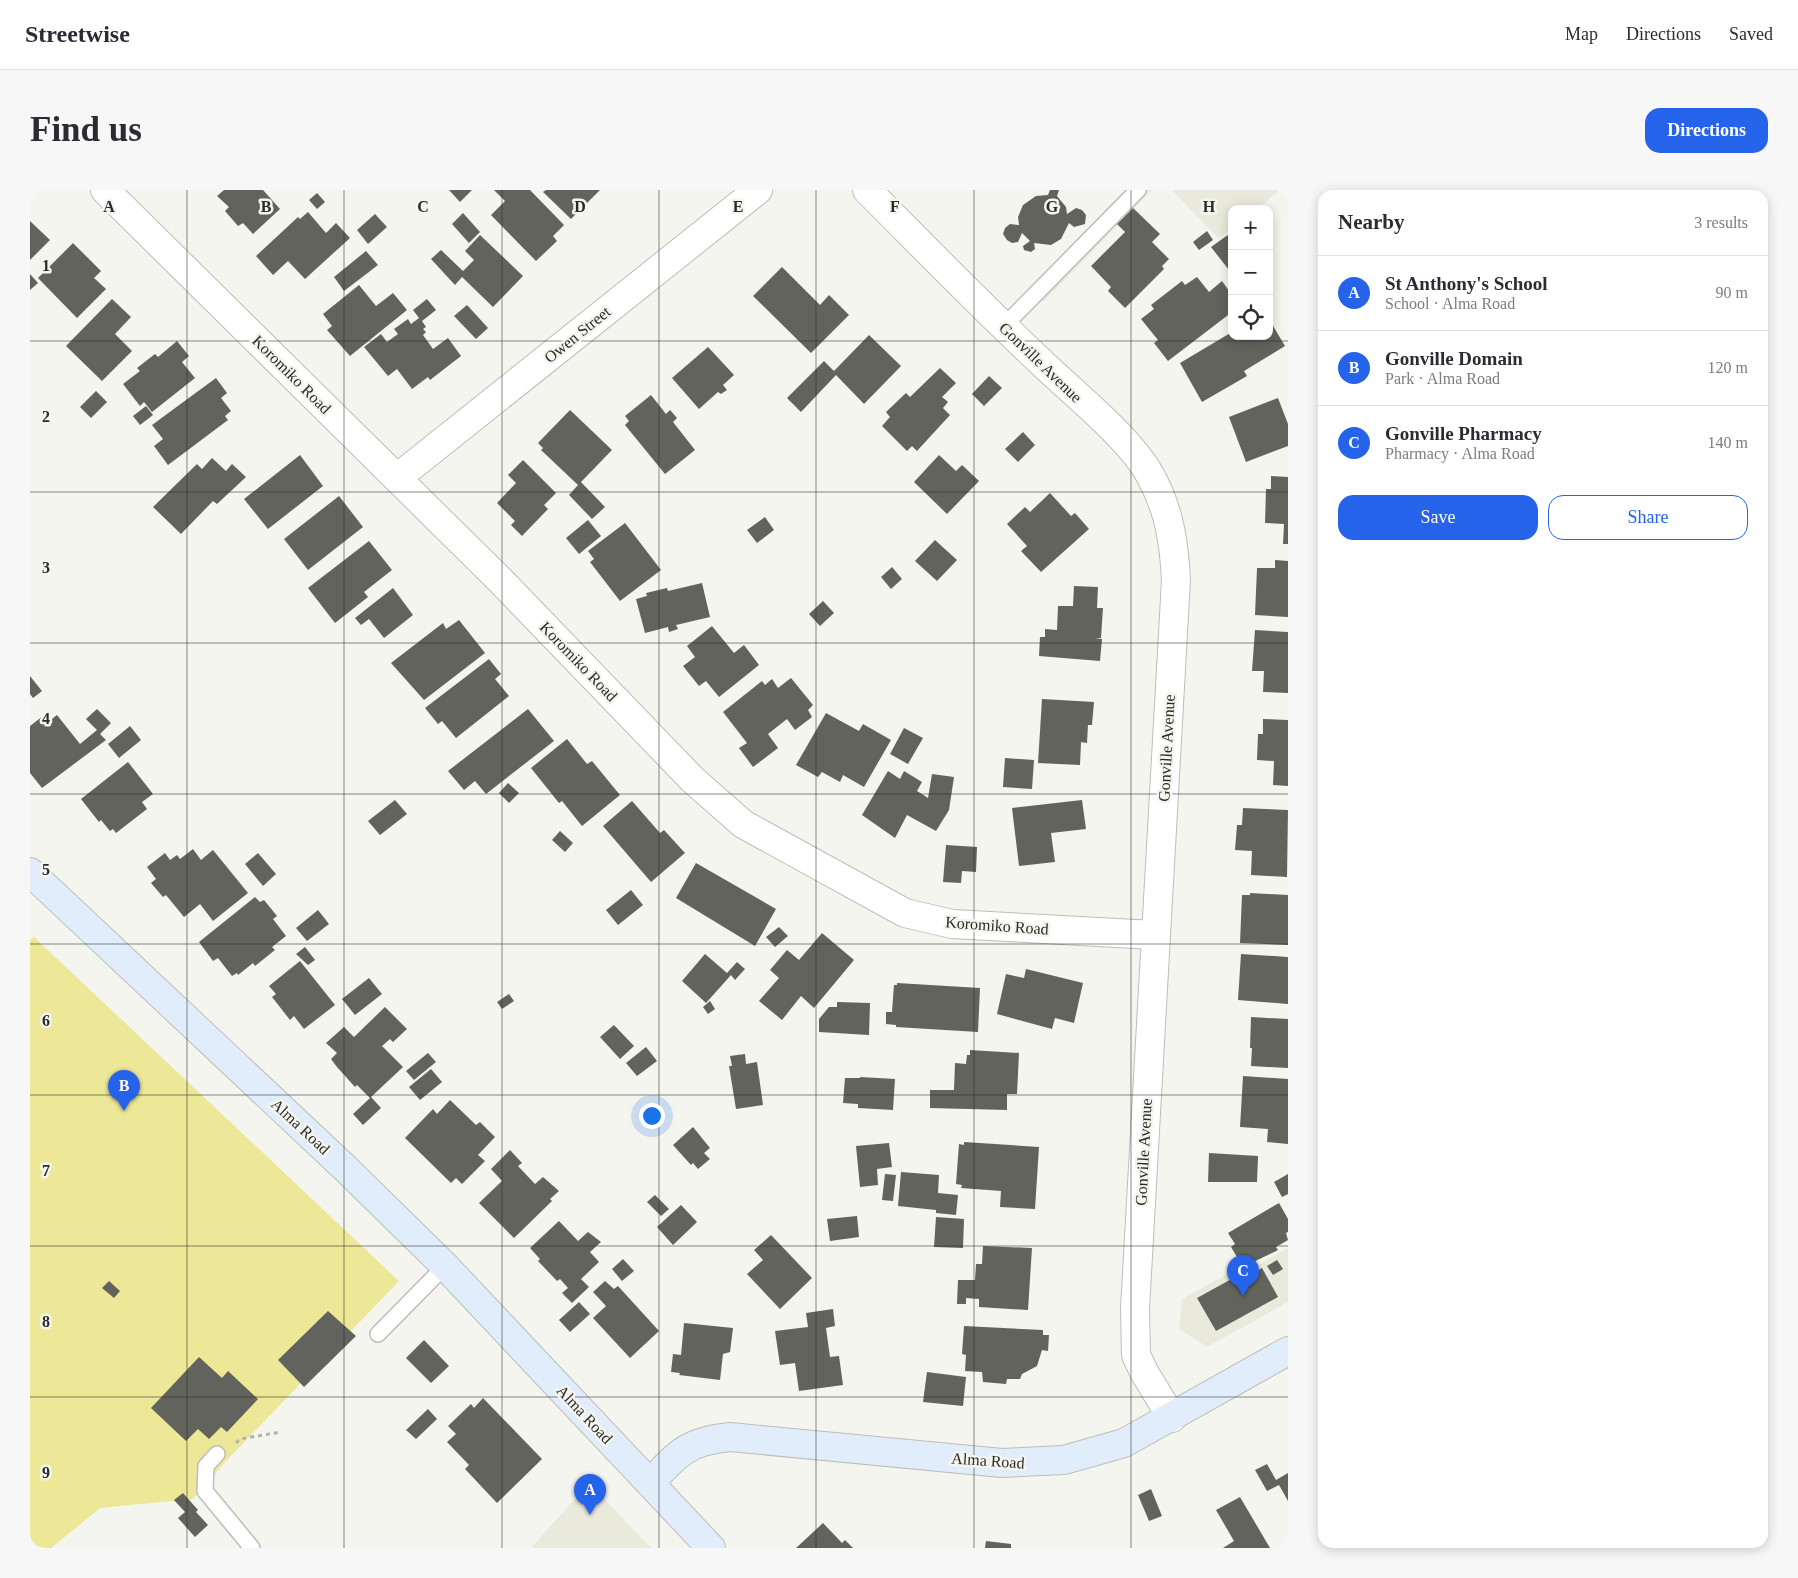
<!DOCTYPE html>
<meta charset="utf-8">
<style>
:root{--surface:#fff;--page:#f7f7f7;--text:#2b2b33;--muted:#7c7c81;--line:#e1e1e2;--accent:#2563eb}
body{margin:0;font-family:"Times New Roman",serif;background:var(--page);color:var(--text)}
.controls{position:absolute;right:15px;top:15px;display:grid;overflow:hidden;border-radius:10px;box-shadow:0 2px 12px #0003}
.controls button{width:45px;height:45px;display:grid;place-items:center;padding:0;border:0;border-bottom:1px solid var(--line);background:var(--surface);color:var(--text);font:25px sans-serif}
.you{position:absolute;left:621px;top:925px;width:18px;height:18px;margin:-12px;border:4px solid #fff;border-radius:50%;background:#1a73e8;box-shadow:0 0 0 8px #1a73e833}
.badge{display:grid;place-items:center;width:32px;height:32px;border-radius:50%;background:var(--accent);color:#fff;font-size:16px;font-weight:700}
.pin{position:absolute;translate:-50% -41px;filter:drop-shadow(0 1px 2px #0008)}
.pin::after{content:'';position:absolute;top:26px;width:18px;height:15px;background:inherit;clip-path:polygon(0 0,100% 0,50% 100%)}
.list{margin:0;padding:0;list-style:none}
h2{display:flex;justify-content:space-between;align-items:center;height:65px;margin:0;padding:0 20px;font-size:21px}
h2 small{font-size:16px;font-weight:400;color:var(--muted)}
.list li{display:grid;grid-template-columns:32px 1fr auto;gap:15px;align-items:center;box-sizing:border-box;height:75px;padding:0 20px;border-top:1px solid var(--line)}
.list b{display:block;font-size:19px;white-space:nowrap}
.list p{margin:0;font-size:16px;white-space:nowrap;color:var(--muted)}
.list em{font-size:16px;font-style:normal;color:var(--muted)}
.actions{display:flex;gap:10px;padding:15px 20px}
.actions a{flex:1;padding:11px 0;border:1px solid var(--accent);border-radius:15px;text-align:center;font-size:18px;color:var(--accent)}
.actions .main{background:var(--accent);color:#fff}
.icon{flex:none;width:28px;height:28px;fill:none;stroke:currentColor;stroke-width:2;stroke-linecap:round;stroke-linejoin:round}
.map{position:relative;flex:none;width:1258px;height:1358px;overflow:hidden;border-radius:15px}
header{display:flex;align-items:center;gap:30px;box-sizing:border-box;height:70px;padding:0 25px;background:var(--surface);border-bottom:1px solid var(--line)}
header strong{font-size:24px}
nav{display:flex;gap:28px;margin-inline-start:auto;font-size:18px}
.intro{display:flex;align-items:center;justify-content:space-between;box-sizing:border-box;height:120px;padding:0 30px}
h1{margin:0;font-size:35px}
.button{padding:12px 22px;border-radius:15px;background:var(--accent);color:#fff;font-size:18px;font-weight:700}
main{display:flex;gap:30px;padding:0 30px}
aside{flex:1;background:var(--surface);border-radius:15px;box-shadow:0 2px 12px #0003}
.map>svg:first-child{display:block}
.built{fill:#eaeadc}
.green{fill:#ede897}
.building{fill:#63635d}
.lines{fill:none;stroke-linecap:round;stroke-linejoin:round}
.lane-casing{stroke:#bebeb8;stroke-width:18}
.street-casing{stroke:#bebeb8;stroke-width:30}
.secondary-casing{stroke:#bebeb8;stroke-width:30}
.path{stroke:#b3b3ae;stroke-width:3;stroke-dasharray:4 4;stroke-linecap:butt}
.lane{stroke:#fff;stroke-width:15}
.street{stroke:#fff;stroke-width:28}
.secondary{stroke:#e2edfb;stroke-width:28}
.grid{fill:none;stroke:#2a2a28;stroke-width:1;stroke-opacity:0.55}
.labels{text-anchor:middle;stroke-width:5;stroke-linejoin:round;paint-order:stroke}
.street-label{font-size:16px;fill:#2a2a28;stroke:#f5f5ef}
.grid-label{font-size:16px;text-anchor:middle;font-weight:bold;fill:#2a2a28;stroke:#f5f5ef;stroke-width:5;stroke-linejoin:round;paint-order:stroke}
</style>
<header>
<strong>Streetwise</strong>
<nav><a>Map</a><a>Directions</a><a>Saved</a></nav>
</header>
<div class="intro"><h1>Find us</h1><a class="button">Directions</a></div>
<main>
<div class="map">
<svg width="1258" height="1358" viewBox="0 0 1258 1358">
<rect width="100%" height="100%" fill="#f5f5ef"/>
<g class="built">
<polygon points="1095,0 1122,0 1013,112 1000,98"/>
<polygon points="1142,0 1250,0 1227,19 1202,19 1202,39 1189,49"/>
<polygon points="1258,1058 1258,1112 1177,1157 1149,1139 1152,1109 1208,1078 1211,1084"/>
<polygon points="559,1293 621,1358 501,1358"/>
</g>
<polygon class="green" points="4,747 369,1091 197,1270 163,1309 70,1318 21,1358 0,1358 0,750"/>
<g class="building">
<polygon points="194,0 233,0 250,19 223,44 213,33 208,36 195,21 199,17 187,6"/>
<polygon points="419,0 442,0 430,12"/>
<polygon points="464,0 500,0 534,35 523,46 527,51 506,71 461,25 475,11"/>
<polygon points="516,0 570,0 541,29 513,2"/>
<polygon points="1020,0 1029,0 1027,6 1036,17 1037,24 1046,18 1052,20 1056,25 1055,34 1044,37 1039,33 1031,49 1021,55 1004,53 1005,59 1001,62 994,60 993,56 1000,51 992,43 988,52 982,53 977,50 973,44 975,38 980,34 989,35 988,27 993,15 1006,6 1018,5"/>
<polygon points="287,3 295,12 287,19 279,10"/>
<polygon points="1103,18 1130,44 1122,52 1139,69 1132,76 1134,79 1095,118 1078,101 1081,97 1061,76 1095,42 1087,34"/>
<polygon points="278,22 296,43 306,33 320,48 275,89 258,71 243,85 226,66 268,27 270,29"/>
<polygon points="433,23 450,42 439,53 422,34"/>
<polygon points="345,24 357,37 338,54 327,40"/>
<polygon points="0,31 20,50 0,70"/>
<polygon points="1177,41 1183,50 1169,60 1163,52"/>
<polygon points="1202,42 1202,78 1199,80 1181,57"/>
<polygon points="450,45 493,86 463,117 432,87 425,95 401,69 411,60 433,81 444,70 435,61"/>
<polygon points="43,53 71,81 64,88 76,99 47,128 8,88"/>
<polygon points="336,61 348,75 314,101 304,87"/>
<polygon points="752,77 790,115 799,105 819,125 781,163 723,106"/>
<polygon points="0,84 8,93 0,100"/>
<polygon points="1167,87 1179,102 1192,91 1202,105 1202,122 1138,171 1124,153 1128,150 1111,129 1124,119 1121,115 1152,91 1155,95"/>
<polygon points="329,95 346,116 363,103 377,120 320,166 297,140 302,136 293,124"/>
<polygon points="82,109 101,127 85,144 102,161 72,191 36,156"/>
<polygon points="397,109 406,120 392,131 396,137 393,139 396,142 393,145 403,159 418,148 431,166 400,190 398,187 382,199 367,179 358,186 334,157 351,144 357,152 368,144 364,139 378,129 381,134 389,128 383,120"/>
<polygon points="437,115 458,138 446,149 424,126"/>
<polygon points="1239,129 1255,156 1214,181 1217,186 1172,212 1150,173 1202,142 1202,146 1239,146"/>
<polygon points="839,145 871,176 834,214 806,185 771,222 757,208 794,171 804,181"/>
<polygon points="147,151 159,166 152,172 165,188 122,222 114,212 110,216 93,194 110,181 107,178 125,164 128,167"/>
<polygon points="678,157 704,185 693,195 697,200 691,204 688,202 669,219 642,188"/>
<polygon points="910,178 926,193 912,207 918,212 913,218 920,225 887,261 882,256 877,261 852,236 860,227 856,222 876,203 880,207"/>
<polygon points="959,186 972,198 954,216 942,204"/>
<polygon points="186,188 197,203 191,208 201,221 195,226 198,230 138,275 124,256 133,249 122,235"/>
<polygon points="66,201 77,212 61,228 50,217"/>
<polygon points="621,205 636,224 640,220 647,228 643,232 665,260 635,284 595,235 599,231 595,226"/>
<polygon points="1248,208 1258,234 1258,256 1216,272 1199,227"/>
<polygon points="116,216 123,225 110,235 103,226"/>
<polygon points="540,220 582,260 551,292 575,317 562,329 539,305 548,295 511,260 513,258 508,253"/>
<polygon points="993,242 1005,255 988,272 975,259"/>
<polygon points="270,265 293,296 238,339 214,309"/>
<polygon points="909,265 926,281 932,275 949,291 917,324 884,292"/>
<polygon points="182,268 196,281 202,274 216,287 187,314 183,311 151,344 123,317 167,274 172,279"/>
<polygon points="493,270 526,303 514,315 518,319 492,346 481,335 485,331 467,313 486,293 478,285"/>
<polygon points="1241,286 1258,287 1258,354 1253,354 1254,334 1235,333 1236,299 1241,299"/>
<polygon points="1020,303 1041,326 1045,323 1059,339 1011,382 991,361 997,356 977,334 995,317 1000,322"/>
<polygon points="309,306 333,337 278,380 254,349"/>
<polygon points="735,327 744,340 727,353 717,340"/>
<polygon points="558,330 571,346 549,364 536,348"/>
<polygon points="595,333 631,380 590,411 560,372 564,369 558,361"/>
<polygon points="905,350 927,370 907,391 885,371"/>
<polygon points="339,351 362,380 334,402 338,407 305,433 278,398"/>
<polygon points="1245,370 1258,371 1258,427 1225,425 1227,378 1245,378"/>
<polygon points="862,377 872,389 861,399 851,387"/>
<polygon points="672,393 680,427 646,435 648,439 639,442 638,437 615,443 606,409 617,406 616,403 637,398 638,401"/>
<polygon points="1044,396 1068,397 1067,418 1073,418 1071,448 1065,448 1072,449 1070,471 1009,466 1010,447 1015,447 1015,439 1027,440 1028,416 1043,416"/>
<polygon points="363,398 383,425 354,448 339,429 331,435 325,428"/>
<polygon points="793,411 804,423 790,436 779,424"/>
<polygon points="429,430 455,463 394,510 361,473 413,433 416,439"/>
<polygon points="682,436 704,463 714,455 729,475 689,507 676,491 669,496 653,476 665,467 657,456"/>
<polygon points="1225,440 1258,442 1258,503 1233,502 1234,481 1222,481"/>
<polygon points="459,469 471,484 465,489 479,506 426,548 412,531 408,534 395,518"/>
<polygon points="0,486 12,501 3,508 0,504"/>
<polygon points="761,488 783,515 778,520 782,527 765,540 757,529 738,544 748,558 723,577 709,558 717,553 693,522 732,491 735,495 742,489 748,498"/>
<polygon points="1012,509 1064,512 1062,535 1058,535 1057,553 1051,552 1050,575 1008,573"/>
<polygon points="67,519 81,533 70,544 76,550 12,598 0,583 0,536 13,526 18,532 27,525 50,554 67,540 56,529"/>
<polygon points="498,519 524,551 456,604 445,591 434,600 418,581"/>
<polygon points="796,523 829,541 833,534 861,550 834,597 813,585 810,592 792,582 788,587 766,575"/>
<polygon points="1233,529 1258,530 1258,596 1243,595 1244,571 1227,570 1228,544 1233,544"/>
<polygon points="100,536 111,550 89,568 78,554"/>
<polygon points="874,538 893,548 878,574 860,564"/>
<polygon points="537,549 557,574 562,571 590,605 552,636 532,611 529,613 501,578"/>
<polygon points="975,568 1004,570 1002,599 973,597"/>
<polygon points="98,572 123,604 112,612 117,619 86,643 83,639 80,641 71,630 69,632 51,609"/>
<polygon points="858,581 870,589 874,581 892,592 887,601 898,608 902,584 924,587 919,620 906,641 877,625 865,648 832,625"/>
<polygon points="478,593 489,603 479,613 469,603"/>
<polygon points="365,610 377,624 350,645 338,631"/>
<polygon points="1052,610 1056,639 1021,643 1025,672 989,676 982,618"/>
<polygon points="602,611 630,643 634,640 655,663 621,692 573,636"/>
<polygon points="1213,618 1258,620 1257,687 1221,685 1222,661 1205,660 1207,635 1212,635"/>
<polygon points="530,641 543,653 535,662 522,650"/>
<polygon points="916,655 947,657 946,682 932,681 931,693 913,692"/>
<polygon points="163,659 171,670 183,660 218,703 183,731 170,714 154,727 136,705 133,707 121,693 126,689 117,677 135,663 140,670 147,665 150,669"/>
<polygon points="228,663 246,684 233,696 215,674"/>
<polygon points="666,673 746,719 725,756 646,708"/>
<polygon points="601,700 613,715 588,735 576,720"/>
<polygon points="1220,703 1258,705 1258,755 1210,753 1212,705 1220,705"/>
<polygon points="225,707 230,712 234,710 247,726 243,729 256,746 242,757 245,760 225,776 223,773 208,785 207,783 202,786 188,768 183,771 169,752"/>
<polygon points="288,720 299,734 277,751 266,738"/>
<polygon points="749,737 758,746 745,757 736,747"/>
<polygon points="792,743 824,770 784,818 771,806 752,830 729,811 749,788 740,780 757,760 769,770"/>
<polygon points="275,757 285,770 278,775 266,764"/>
<polygon points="675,764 697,783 707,772 715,779 705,790 701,785 676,813 652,791"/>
<polygon points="1211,764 1258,767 1258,814 1208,810"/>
<polygon points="270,771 305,815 274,839 264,826 260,830 242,807 246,804 239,796"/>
<polygon points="996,779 1053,793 1044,833 1025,828 1022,839 967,824 976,784 994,788"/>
<polygon points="339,788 352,804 325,825 312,809"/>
<polygon points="867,793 950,798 948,842 866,837 866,835 856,834 856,822 862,822 864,795 867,795"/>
<polygon points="479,804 484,811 472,819 467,812"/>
<polygon points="680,811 685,819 678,824 673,817"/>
<polygon points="807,812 840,813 839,845 789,842 789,829 799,817 807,817"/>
<polygon points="355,817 377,839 363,852 360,849 352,856 373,877 341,907 351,918 333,935 323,924 340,908 327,895 325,897 307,877 301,869 307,863 296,853 314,837 324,847"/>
<polygon points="1221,827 1258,829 1258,878 1221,876 1222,858 1220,858"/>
<polygon points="584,835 604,856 590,869 570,847"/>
<polygon points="616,857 627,871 607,886 596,873"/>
<polygon points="940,860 989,863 987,904 977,904 977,920 900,918 900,900 924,900 925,873 936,874 937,865 940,865"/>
<polygon points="398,863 406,872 384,890 376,881"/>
<polygon points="715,864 716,874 727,872 733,915 706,919 699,876 702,876 700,866"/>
<polygon points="401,879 412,892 390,910 379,897"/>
<polygon points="1213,886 1258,889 1258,954 1237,952 1238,939 1210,937"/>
<polygon points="830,887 865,889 863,920 828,918 828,914 813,913 815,888 830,888"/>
<polygon points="420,910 446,935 450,932 465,947 448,965 455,971 432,994 426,988 421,993 375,948 403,919 407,924"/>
<polygon points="663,937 680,958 674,963 680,969 668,979 663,973 661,975 643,955"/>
<polygon points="934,952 1009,957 1005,1019 970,1017 971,1001 931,998 932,995 926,994 929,954 934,955"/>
<polygon points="859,953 862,977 847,979 848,995 830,997 826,956"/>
<polygon points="480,960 492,973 488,976 505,994 513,987 529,1001 520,1009 522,1011 484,1048 449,1013 472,991 461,979"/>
<polygon points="1179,963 1228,966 1227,992 1178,992"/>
<polygon points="871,982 909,985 908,1003 928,1005 926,1025 906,1023 906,1020 868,1016"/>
<polygon points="855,984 866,985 863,1011 852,1010"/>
<polygon points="1258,984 1258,1004 1252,1007 1244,992"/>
<polygon points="625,1005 639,1019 631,1026 617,1012"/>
<polygon points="1249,1013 1258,1029 1258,1042 1256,1043 1258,1050 1246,1057 1248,1060 1213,1077 1201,1057 1205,1054 1198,1043"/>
<polygon points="651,1015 667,1032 643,1055 627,1037"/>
<polygon points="827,1026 829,1047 800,1051 797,1029"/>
<polygon points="906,1027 934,1029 933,1058 904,1057"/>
<polygon points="529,1031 548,1051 558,1042 571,1052 560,1062 569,1072 551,1089 559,1097 542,1113 532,1103 538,1098 530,1089 527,1091 508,1071 510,1069 500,1058"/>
<polygon points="741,1045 782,1088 750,1119 717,1084 733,1070 724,1060"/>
<polygon points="953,1056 1002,1058 998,1120 949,1117 949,1109 936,1108 936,1114 927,1114 928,1090 945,1090 946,1074 952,1074"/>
<polygon points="593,1069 604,1081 592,1091 582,1079"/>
<polygon points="1247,1070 1253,1079 1243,1085 1237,1076"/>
<polygon points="1232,1078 1248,1107 1186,1141 1167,1108 1207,1086 1210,1091"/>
<polygon points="79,1091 90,1101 84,1108 72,1098"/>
<polygon points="575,1091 584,1099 588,1096 629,1141 600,1168 563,1128 576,1116 563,1102"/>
<polygon points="549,1112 560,1124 540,1142 529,1130"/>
<polygon points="803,1119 805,1136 796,1138 800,1167 809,1166 813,1195 769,1201 765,1173 750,1175 745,1141 778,1137 776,1123"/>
<polygon points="298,1121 326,1146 274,1197 248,1170"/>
<polygon points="654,1133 703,1138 700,1162 693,1164 690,1190 649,1185 650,1183 641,1182 643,1164 651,1165"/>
<polygon points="934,1136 1013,1140 1013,1145 1019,1145 1018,1161 1012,1160 1007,1176 992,1184 990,1189 977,1189 976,1194 953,1192 952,1182 935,1181 936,1165 932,1164"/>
<polygon points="394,1150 419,1176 401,1193 376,1168"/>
<polygon points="169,1167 192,1188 198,1181 228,1209 197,1242 191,1237 179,1249 168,1239 156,1251 121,1218"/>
<polygon points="897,1182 936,1187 933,1216 893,1212"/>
<polygon points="453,1208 512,1269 467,1313 435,1279 439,1275 417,1252 426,1244 418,1236 441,1214 444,1218"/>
<polygon points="398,1219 407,1229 386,1249 376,1240"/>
<polygon points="1237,1274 1246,1290 1258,1283 1258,1311 1249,1295 1237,1301 1225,1280"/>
<polygon points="1121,1299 1132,1326 1119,1331 1108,1305"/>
<polygon points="153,1303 168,1320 166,1322 178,1335 165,1347 148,1328 155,1322 144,1310"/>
<polygon points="1210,1307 1240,1358 1193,1358 1204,1351 1186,1320"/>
<polygon points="793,1333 812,1353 815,1350 823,1358 766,1358"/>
<polygon points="956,1351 981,1354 981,1358 955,1358"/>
</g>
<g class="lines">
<g class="lane-casing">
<g id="lane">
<polyline points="973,137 1108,0"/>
<polyline points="348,1144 415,1076"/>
<polyline points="187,1264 176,1276 175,1301 222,1358"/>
</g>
</g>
<g class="street-casing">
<g id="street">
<polyline points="75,0 470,390 663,590 713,634 875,723 922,734 1124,745"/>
<path d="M837,0C895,58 952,117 1012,173C1043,203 1100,248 1120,285C1139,319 1144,351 1146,390L1105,1119L1106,1165L1114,1182L1142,1228"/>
<polyline points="367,288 728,0"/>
</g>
</g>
<g class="secondary-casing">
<g id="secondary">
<polyline points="0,682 314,977 415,1076 681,1358"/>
<path d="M620,1293C648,1263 658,1251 700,1247L972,1273L1034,1270L1094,1253L1258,1161"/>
</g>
</g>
<polyline class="path" points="206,1253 210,1249 251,1242"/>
<use href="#lane" class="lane"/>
<use href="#street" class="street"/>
<use href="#secondary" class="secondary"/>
</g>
<path class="grid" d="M157,0V1358M314,0V1358M472,0V1358M629,0V1358M786,0V1358M944,0V1358M1101,0V1358M0,151H1258M0,302H1258M0,453H1258M0,604H1258M0,754H1258M0,905H1258M0,1056H1258M0,1207H1258"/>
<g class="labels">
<g class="street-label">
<text transform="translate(547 144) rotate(-39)" y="6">Owen Street</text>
<text transform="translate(1011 172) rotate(44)" y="6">Gonville Avenue</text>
<text transform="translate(262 184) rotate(45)" y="6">Koromiko Road</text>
<text transform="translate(549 471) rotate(46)" y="6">Koromiko Road</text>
<text transform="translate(1136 558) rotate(-87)" y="6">Gonville Avenue</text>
<text transform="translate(967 735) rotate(4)" y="6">Koromiko Road</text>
<text transform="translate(271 936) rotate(43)" y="6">Alma Road</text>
<text transform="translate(1113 962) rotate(-87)" y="6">Gonville Avenue</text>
<text transform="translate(555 1224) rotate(47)" y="6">Alma Road</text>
<text transform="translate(958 1270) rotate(4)" y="6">Alma Road</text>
</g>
</g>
<g class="grid-label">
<text x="79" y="22">A</text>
<text x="236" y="22">B</text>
<text x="393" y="22">C</text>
<text x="550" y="22">D</text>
<text x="708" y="22">E</text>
<text x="865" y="22">F</text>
<text x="1022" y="22">G</text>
<text x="1179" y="22">H</text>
<text x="16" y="81">1</text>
<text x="16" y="232">2</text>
<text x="16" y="383">3</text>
<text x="16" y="534">4</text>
<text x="16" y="685">5</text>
<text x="16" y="836">6</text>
<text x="16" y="986">7</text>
<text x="16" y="1137">8</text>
<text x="16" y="1288">9</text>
</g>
</svg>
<div class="controls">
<button>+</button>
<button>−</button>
<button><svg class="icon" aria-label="locate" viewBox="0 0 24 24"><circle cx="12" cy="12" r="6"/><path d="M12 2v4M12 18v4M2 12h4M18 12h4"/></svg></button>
</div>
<div class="you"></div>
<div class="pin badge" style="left:560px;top:1325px">A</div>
<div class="pin badge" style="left:94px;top:921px">B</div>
<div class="pin badge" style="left:1213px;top:1106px">C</div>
</div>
<aside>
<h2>Nearby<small>3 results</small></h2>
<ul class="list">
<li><span class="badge">A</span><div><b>St Anthony's School</b><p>School · Alma Road</p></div><em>90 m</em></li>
<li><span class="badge">B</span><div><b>Gonville Domain</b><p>Park · Alma Road</p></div><em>120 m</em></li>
<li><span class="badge">C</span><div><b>Gonville Pharmacy</b><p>Pharmacy · Alma Road</p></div><em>140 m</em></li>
</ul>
<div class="actions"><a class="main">Save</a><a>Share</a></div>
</aside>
</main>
